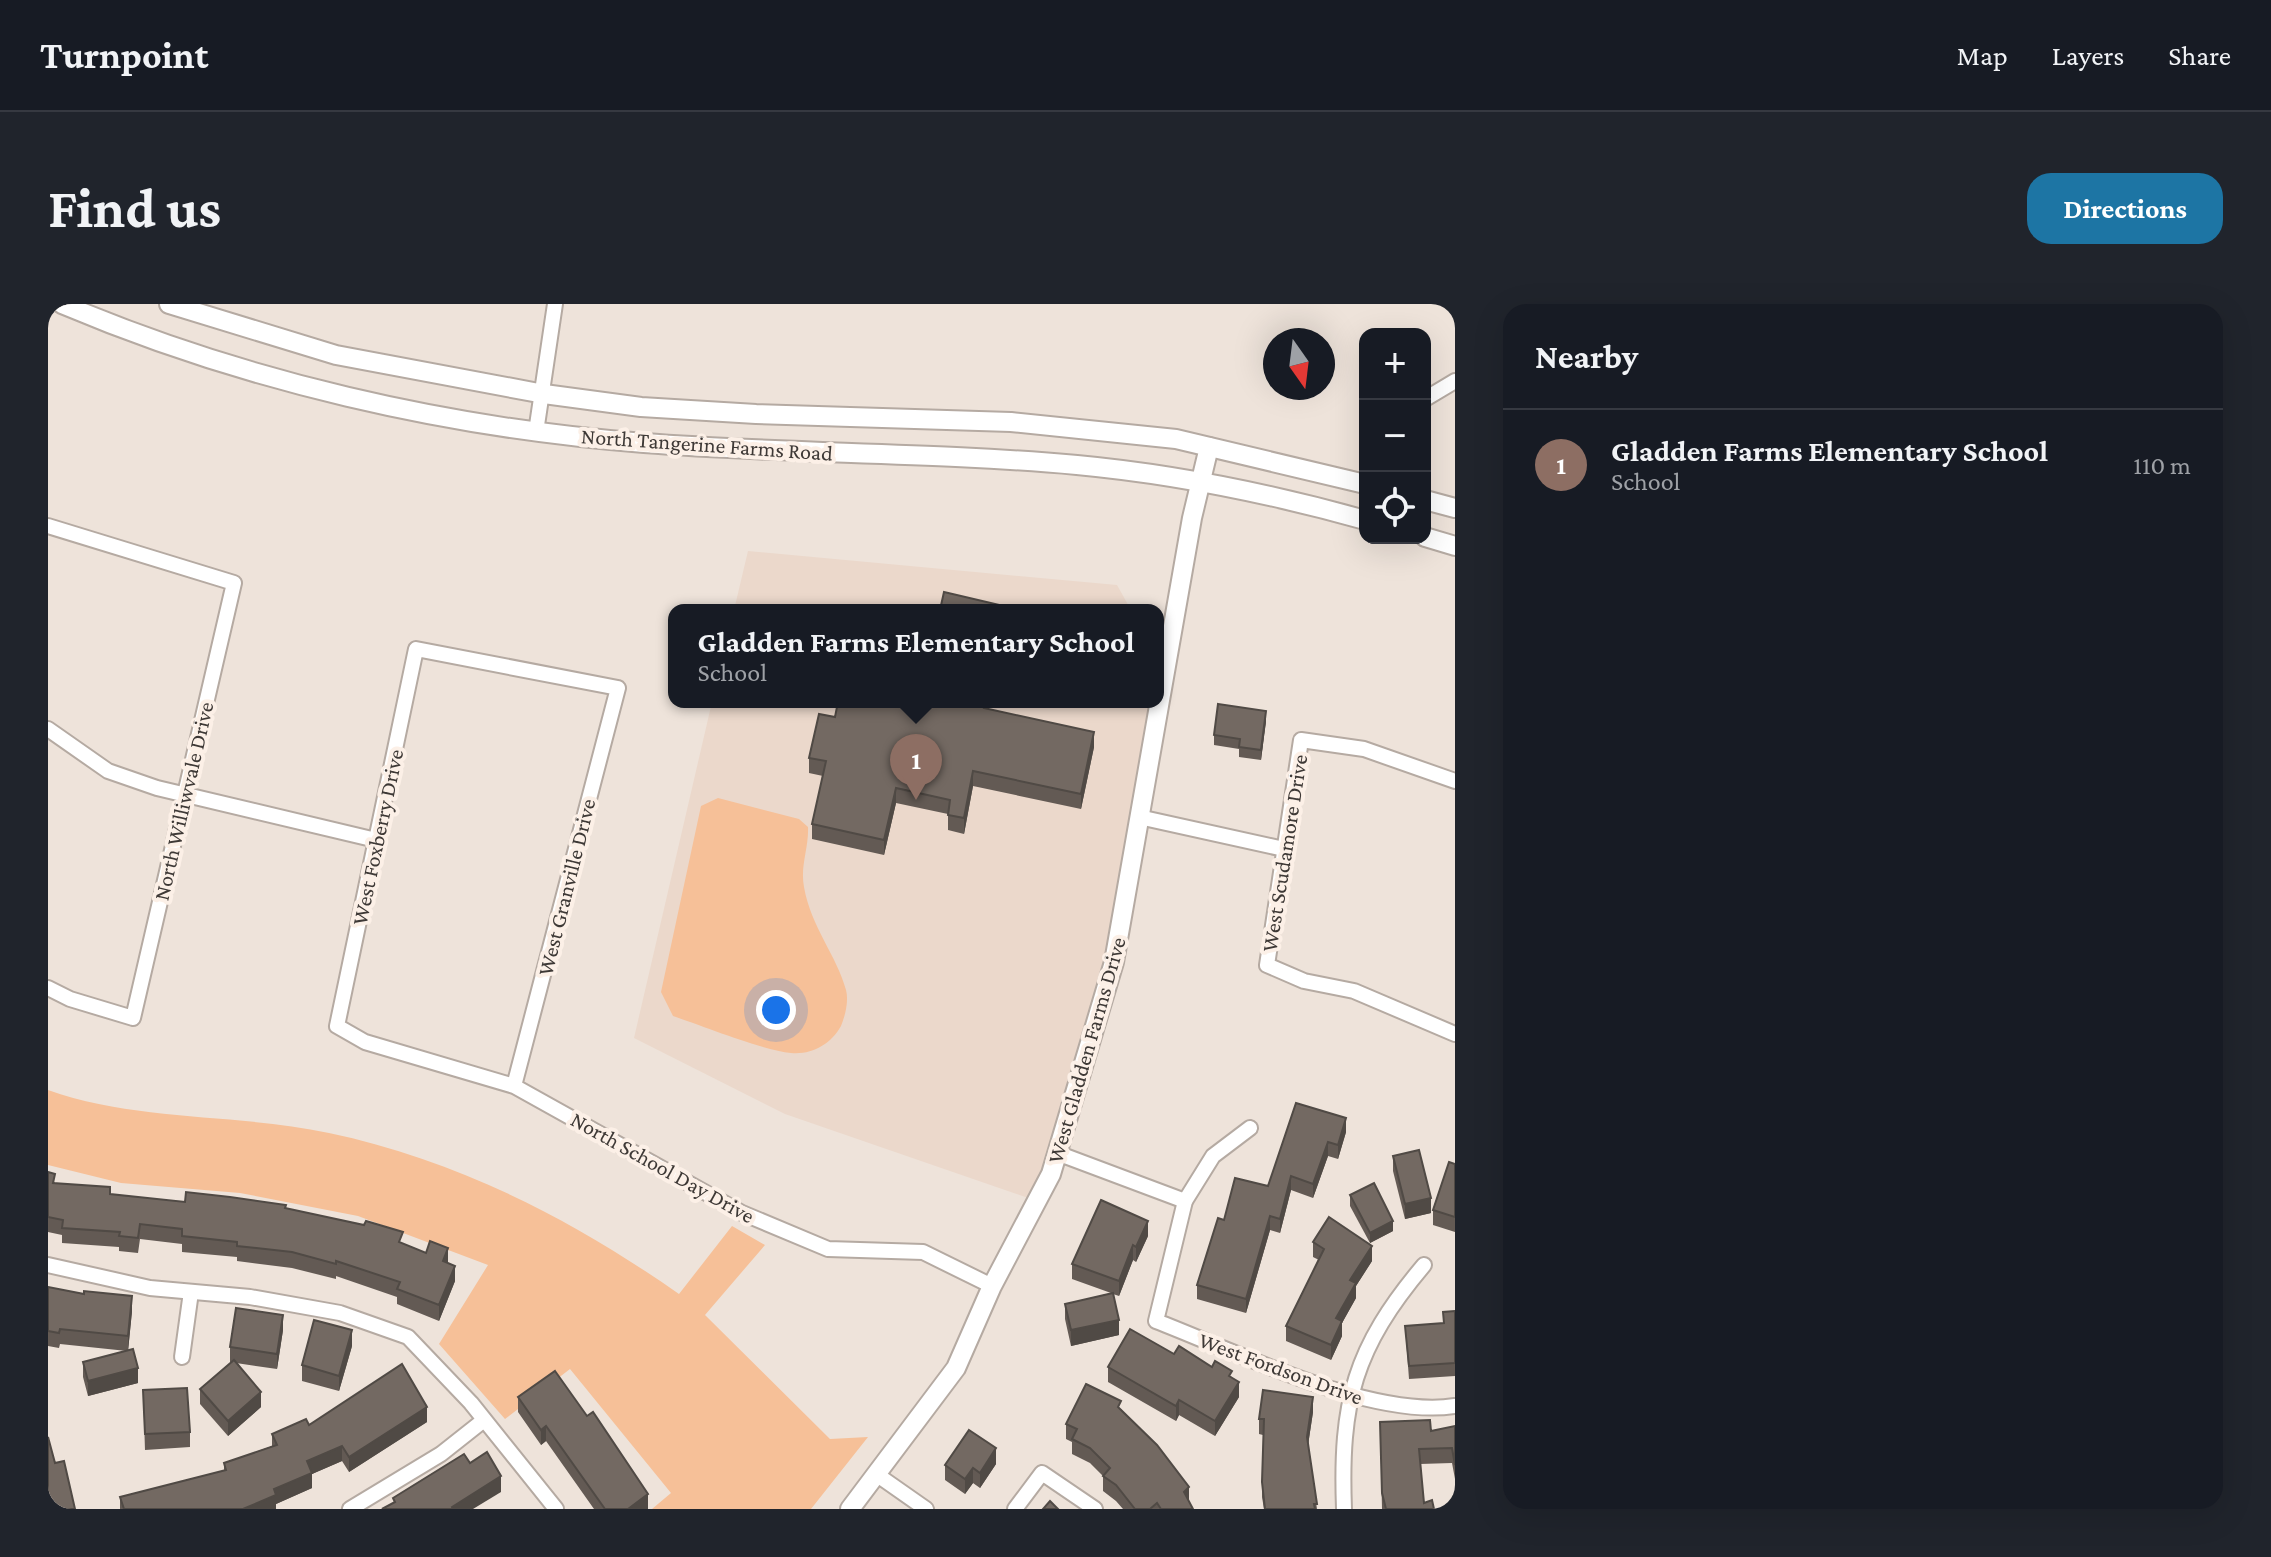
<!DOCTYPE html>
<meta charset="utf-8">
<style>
:root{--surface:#171b24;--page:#20242c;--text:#f1f3f6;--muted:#9ea1a6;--line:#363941;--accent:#1d75a4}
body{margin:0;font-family:"Crimson Pro",serif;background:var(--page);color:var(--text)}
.controls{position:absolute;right:24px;top:24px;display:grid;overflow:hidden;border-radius:16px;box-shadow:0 8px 32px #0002}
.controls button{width:72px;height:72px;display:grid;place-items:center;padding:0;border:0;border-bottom:2px solid var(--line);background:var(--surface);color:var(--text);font:40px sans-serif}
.compass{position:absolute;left:1215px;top:24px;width:72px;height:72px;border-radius:50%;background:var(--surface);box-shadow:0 8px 32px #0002;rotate:166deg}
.you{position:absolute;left:728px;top:706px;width:28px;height:28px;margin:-20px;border:6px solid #fff;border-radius:50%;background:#1a73e8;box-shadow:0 0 0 12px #1a73e833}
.badge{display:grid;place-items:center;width:52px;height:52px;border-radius:50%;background:var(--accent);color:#fff;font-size:26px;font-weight:700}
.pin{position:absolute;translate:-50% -66px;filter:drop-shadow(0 2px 4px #0008)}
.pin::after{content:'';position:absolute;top:42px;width:28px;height:24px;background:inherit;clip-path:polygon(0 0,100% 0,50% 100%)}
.popup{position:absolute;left:620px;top:300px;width:496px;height:104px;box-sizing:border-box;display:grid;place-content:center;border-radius:16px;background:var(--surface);filter:drop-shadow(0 2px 6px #0005);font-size:26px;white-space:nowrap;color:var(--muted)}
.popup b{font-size:30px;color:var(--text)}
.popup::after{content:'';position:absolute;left:50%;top:100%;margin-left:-16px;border:16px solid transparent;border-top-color:var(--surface)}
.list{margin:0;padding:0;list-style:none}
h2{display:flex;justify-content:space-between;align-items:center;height:104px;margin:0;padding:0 32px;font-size:34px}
h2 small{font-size:26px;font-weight:400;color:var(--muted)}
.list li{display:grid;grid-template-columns:52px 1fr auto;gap:24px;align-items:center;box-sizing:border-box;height:112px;padding:0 32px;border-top:2px solid var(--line)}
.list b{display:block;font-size:30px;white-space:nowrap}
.list p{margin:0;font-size:26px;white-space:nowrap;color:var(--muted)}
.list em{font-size:26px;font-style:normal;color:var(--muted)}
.icon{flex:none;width:44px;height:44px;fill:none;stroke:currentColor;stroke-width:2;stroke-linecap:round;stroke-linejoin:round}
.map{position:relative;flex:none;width:1407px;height:1205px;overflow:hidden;border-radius:24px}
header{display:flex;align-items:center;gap:48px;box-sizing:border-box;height:112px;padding:0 40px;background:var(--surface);border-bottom:2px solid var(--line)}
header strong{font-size:38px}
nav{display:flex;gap:44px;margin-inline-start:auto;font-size:28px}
.intro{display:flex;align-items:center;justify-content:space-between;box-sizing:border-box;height:192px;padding:0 48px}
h1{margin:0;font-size:56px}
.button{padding:20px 36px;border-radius:24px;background:var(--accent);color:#fff;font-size:28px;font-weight:700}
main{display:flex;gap:48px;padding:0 48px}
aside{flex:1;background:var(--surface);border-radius:24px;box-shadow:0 8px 32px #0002}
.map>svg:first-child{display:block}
.built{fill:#ebd8cb}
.green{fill:#f6c098}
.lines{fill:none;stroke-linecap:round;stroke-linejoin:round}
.street-casing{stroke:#b5aaa2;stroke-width:18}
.secondary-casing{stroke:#b5aaa2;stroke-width:22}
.street{stroke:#fff;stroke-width:14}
.secondary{stroke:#fff;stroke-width:18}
.wall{fill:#635a54}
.shaded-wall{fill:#504a45}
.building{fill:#736962;stroke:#504a45;stroke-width:2}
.labels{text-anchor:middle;stroke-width:8;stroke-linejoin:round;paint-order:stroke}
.street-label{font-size:22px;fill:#3e3936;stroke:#fcf0e7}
</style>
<header>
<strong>Turnpoint</strong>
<nav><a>Map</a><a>Layers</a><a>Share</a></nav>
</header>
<div class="intro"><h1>Find us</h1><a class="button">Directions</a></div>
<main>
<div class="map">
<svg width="1407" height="1205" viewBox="0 0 1407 1205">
<rect width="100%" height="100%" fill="#eee3da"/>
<g class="built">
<polygon points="700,247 1069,281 1083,306 686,306"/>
<polygon points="1110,329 1123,334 1066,658 989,897 737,810 586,734 664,398 1110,398"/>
</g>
<g class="green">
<path d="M670,494L751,515L760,523C761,544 752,562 756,583C763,623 789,652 798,686C801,697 797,712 793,722C783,740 764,751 743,749C714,746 655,722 625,712L613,688L653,502Z"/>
<path d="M0,786C90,818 188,809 281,829C409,856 524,915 631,990L684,922L717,941L657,1011L782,1135L820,1133L763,1205H604L623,1189L522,1065L457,1115L391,1040L440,961L310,912L192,889L73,879L0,861Z"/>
</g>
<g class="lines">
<g class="street-casing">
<g id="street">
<polyline points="1377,95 1407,77"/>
<polyline points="488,128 507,0"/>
<polyline points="0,222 186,279 85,714 22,695 0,684"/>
<polyline points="0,425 60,467 109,484 328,536"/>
<polyline points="1407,477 1316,445 1253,436 1219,661 1256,677 1306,687 1407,730"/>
<polyline points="1091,513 1236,545"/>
<polyline points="466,782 570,384 368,345 289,722 317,738 466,782 694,909 780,945 875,948 944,982"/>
<path d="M1202,824L1165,852L1137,897L1108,1017C1189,1048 1323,1115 1407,1102"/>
<polyline points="1009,849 1137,897"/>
<polyline points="0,961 102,984 202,993 292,1009 360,1033 423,1099 508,1205"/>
<polyline points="134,1053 143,988"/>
<polyline points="828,1170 878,1205"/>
<polyline points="302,1205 393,1150 436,1116"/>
<polyline points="967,1205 994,1169 1047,1205"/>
<path d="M1296,1205C1292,1098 1306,1044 1376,961"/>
</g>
</g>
<g class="secondary-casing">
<g id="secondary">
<path d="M14,0C196,77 399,124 596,139C740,150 885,148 1029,161C1125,170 1224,190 1317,216"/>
<polyline points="121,0 288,51 496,90 593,103 708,110 963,118 1128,135 1317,180"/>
<polyline points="1377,196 1407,204"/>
<polyline points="1377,233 1407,242"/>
<polyline points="802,1205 908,1064 944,982 1003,870 1066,658 1144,214 1161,143"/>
</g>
</g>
<use href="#street" class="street"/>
<use href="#secondary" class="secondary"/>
</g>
<g class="wall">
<polygon points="941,398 940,405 1046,443 1033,505 925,482 916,530 900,526 900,510 848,499 836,551 764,535 764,520 775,472 761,469 761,454 787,413"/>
<polygon points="1218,417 1213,456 1191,453 1191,445 1166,441 1166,431"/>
<polygon points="1248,799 1298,828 1290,855 1280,852 1265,894 1243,886 1232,929 1222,926 1198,1009 1149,995 1149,981 1176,916 1220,882"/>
<polygon points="1345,852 1383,909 1357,915 1345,867"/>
<polygon points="1407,860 1407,928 1385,921 1385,906"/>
<polygon points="0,868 7,879 62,890 137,898 238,904 355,940 400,959 407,977 391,1017 349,1000 349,993 288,972 288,975 244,964 189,957 189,953 134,948 134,940 92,935 90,949 71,947 71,943 14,939 14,931 0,928"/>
<polygon points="1302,891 1345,927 1322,939 1302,902"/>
<polygon points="1100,932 1088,958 1085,956 1071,992 1065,990 1071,1031 1023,1042 1017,1015 1017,1000 1063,989 1024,975 1024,960"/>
<polygon points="1265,938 1324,957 1308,982 1308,994 1294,1019 1294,1032 1283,1056 1238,1037 1238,1022 1271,956 1265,953"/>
<polygon points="0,983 84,1007 80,1047 90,1079 40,1092 35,1073 35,1058 79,1047 12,1040 11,1044 0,1042"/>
<polygon points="1407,1007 1407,1072 1361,1075 1357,1022 1395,1019 1395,1008"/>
<polygon points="235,1026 229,1065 188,1059 213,1103 180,1132 152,1100 152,1085 183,1058 182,1058 182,1043"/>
<polygon points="304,1042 291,1087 254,1077 254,1061"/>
<polygon points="1126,1050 1164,1063 1184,1073 1191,1093 1167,1132 1131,1111 1128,1117 1060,1078 1060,1063"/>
<polygon points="95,1086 142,1128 142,1143 97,1146"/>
<polygon points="470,1093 539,1112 600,1205 546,1205 498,1137 493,1141 470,1108"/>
<polygon points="1073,1105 1141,1198 1145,1205 1075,1205 1068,1197 1055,1187 1055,1172 1042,1159 1024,1150 1024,1138 1018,1135 1018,1120"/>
<polygon points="1265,1108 1260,1141 1269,1205 1216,1205 1214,1193 1215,1131 1211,1130 1211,1115"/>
<polygon points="379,1118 301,1168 294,1157 264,1170 264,1184 228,1200 228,1205 72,1205 72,1193 176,1167 176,1159 224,1142 224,1130 261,1121"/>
<polygon points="1332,1118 1383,1127 1407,1122 1407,1175 1404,1159 1372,1160 1376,1199 1386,1205 1334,1205"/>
<polygon points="948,1160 932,1184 925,1179 917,1190 897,1176 897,1161"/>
</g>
<g class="shaded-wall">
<polygon points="1218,407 1218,417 1213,456 1213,446"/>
<polygon points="1046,428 1046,443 1033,505 1033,490"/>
<polygon points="925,467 925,482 916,530 916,514"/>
<polygon points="848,484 848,499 836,551 836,536"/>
<polygon points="1298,814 1298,828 1290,855 1290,841"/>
<polygon points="1280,838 1280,852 1265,894 1265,880"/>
<polygon points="1243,872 1243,886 1232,929 1232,915"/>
<polygon points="1383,894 1383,909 1357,915 1357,900"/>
<polygon points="1222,912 1222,926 1198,1009 1198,995"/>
<polygon points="1100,917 1100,932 1088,958 1088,943"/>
<polygon points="1345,917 1345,927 1322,939 1322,929"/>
<polygon points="1085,941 1085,956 1071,992 1071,977"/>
<polygon points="1324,942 1324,957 1308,982 1308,994 1294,1019 1294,1032 1283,1056 1283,1041 1288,1014 1302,976"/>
<polygon points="400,944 400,960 395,957"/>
<polygon points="407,962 407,977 391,1017 391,1001"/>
<polygon points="84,992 84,1007 80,1047 80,1032"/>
<polygon points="235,1011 235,1026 229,1065 229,1050"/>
<polygon points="1071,1016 1071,1031 1023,1042 1023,1026"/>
<polygon points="304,1026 304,1042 291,1087 291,1072"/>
<polygon points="90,1064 90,1079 40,1092 40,1077"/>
<polygon points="1191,1078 1191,1093 1167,1132 1167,1117"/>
<polygon points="213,1088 213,1103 180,1132 180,1117"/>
<polygon points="1265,1093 1265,1108 1259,1148 1259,1133"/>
<polygon points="1131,1096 1131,1111 1128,1117 1128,1102"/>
<polygon points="379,1103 379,1118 301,1168 301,1153"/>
<polygon points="498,1122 498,1137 493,1141 493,1126"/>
<polygon points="294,1142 294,1157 264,1170 264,1184 228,1200 228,1205 195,1205 226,1185 259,1157"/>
<polygon points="948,1144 948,1160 932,1184 932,1169"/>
<polygon points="925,1164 925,1179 917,1190 917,1175"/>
<polygon points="453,1172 453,1188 425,1205 404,1205 404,1203"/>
<polygon points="1141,1183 1141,1198 1136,1188"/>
<polygon points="600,1190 600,1205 580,1205"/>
</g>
<g class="building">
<polygon points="896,288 960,303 960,306 892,306"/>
<polygon points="790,398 835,398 869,406 871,398 938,398 936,404 1046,428 1033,490 925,467 916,514 900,511 902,496 848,484 836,536 764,520 778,457 761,454 771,410 787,413"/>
<polygon points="1170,400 1218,407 1213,446 1191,443 1192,435 1166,431"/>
<polygon points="1248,799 1298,814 1290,841 1280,838 1265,880 1243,872 1232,915 1222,912 1198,995 1149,981 1170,914 1176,916 1187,874 1220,882"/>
<polygon points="1371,846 1383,894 1357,900 1345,852"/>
<polygon points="1401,858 1407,860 1407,913 1385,906"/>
<polygon points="0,868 7,870 5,879 62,883 62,890 137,898 138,888 182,893 238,901 237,904 316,921 318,917 355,928 351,938 378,949 382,937 400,944 395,957 407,962 391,1001 349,985 352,978 288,957 288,960 244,948 189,942 189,938 134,932 134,925 92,920 90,934 71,932 72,928 14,924 15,916 0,913"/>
<polygon points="1326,879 1345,917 1322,929 1302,891"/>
<polygon points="1053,896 1100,917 1088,943 1085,941 1071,977 1024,960"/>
<polygon points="1281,913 1324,942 1302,976 1308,979 1288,1014 1294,1017 1283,1041 1238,1022 1276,945 1265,938"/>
<polygon points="0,983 36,990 36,987 84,992 80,1032 12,1025 11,1029 0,1027"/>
<polygon points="1065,989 1071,1016 1023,1026 1017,1000"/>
<polygon points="188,1004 235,1011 229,1050 182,1043"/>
<polygon points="1407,1007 1407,1059 1361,1062 1357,1022 1396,1019 1395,1008"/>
<polygon points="266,1016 304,1026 291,1072 254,1061"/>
<polygon points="1082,1025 1126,1050 1131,1042 1164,1063 1167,1057 1184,1067 1181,1072 1191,1078 1167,1117 1131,1096 1128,1102 1060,1063"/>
<polygon points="85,1045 90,1064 40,1077 35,1058"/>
<polygon points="186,1056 213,1088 180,1117 152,1085"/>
<polygon points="354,1060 379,1103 301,1153 294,1142 259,1157 264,1169 226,1185 228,1191 195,1205 76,1205 72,1193 178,1166 176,1159 229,1141 224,1130 258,1115 261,1121"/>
<polygon points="507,1067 539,1112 545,1108 600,1190 580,1205 557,1205 498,1122 493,1126 470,1093"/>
<polygon points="1038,1080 1073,1097 1070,1103 1109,1141 1141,1183 1136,1188 1145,1205 1113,1205 1109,1199 1102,1205 1087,1205 1068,1181 1055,1172 1062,1164 1042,1144 1024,1135 1029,1125 1018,1120"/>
<polygon points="139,1084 142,1128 97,1130 95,1086"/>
<polygon points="1215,1086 1265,1093 1259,1133 1269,1200 1266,1200 1267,1205 1217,1205 1214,1178 1216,1115 1211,1115"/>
<polygon points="1382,1116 1383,1127 1407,1122 1407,1161 1404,1144 1371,1145 1376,1199 1384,1196 1386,1205 1338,1205 1334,1189 1332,1118"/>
<polygon points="921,1126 948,1144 932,1169 925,1164 917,1175 897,1161"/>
<polygon points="0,1133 7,1159 16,1157 27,1205 0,1205"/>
<polygon points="439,1148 453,1172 404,1203 405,1205 334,1205 347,1198 345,1194 416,1150 422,1159"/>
<polygon points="1002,1197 1010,1205 995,1205"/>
</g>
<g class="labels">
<g class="street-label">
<text transform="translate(659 140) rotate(4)" y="8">North Tangerine Farms Road</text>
<text transform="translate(135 497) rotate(-77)" y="8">North Williwvale Drive</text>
<text transform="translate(329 533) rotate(-78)" y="8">West Foxberry Drive</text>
<text transform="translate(1236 549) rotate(-81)" y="8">West Scudamore Drive</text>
<text transform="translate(518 583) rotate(-76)" y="8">West Granville Drive</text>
<text transform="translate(1038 746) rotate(-74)" y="8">West Gladden Farms Drive</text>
<text transform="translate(615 863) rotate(29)" y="8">North School Day Drive</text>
<text transform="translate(1233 1064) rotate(20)" y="8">West Fordson Drive</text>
</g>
</g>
</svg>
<div class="controls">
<button>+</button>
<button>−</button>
<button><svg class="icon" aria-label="locate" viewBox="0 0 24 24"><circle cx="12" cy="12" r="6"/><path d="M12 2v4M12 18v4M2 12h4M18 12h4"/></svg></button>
</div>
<svg class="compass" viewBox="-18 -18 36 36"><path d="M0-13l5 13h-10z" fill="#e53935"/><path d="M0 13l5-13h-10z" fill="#9ea1a6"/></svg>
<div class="you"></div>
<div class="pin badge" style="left:868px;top:496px;background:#8d6e63">1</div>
<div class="popup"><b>Gladden Farms Elementary School</b>School</div>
</div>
<aside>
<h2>Nearby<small></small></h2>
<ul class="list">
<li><span class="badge" style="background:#8d6e63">1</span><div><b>Gladden Farms Elementary School</b><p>School</p></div><em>110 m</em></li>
</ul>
</aside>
</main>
